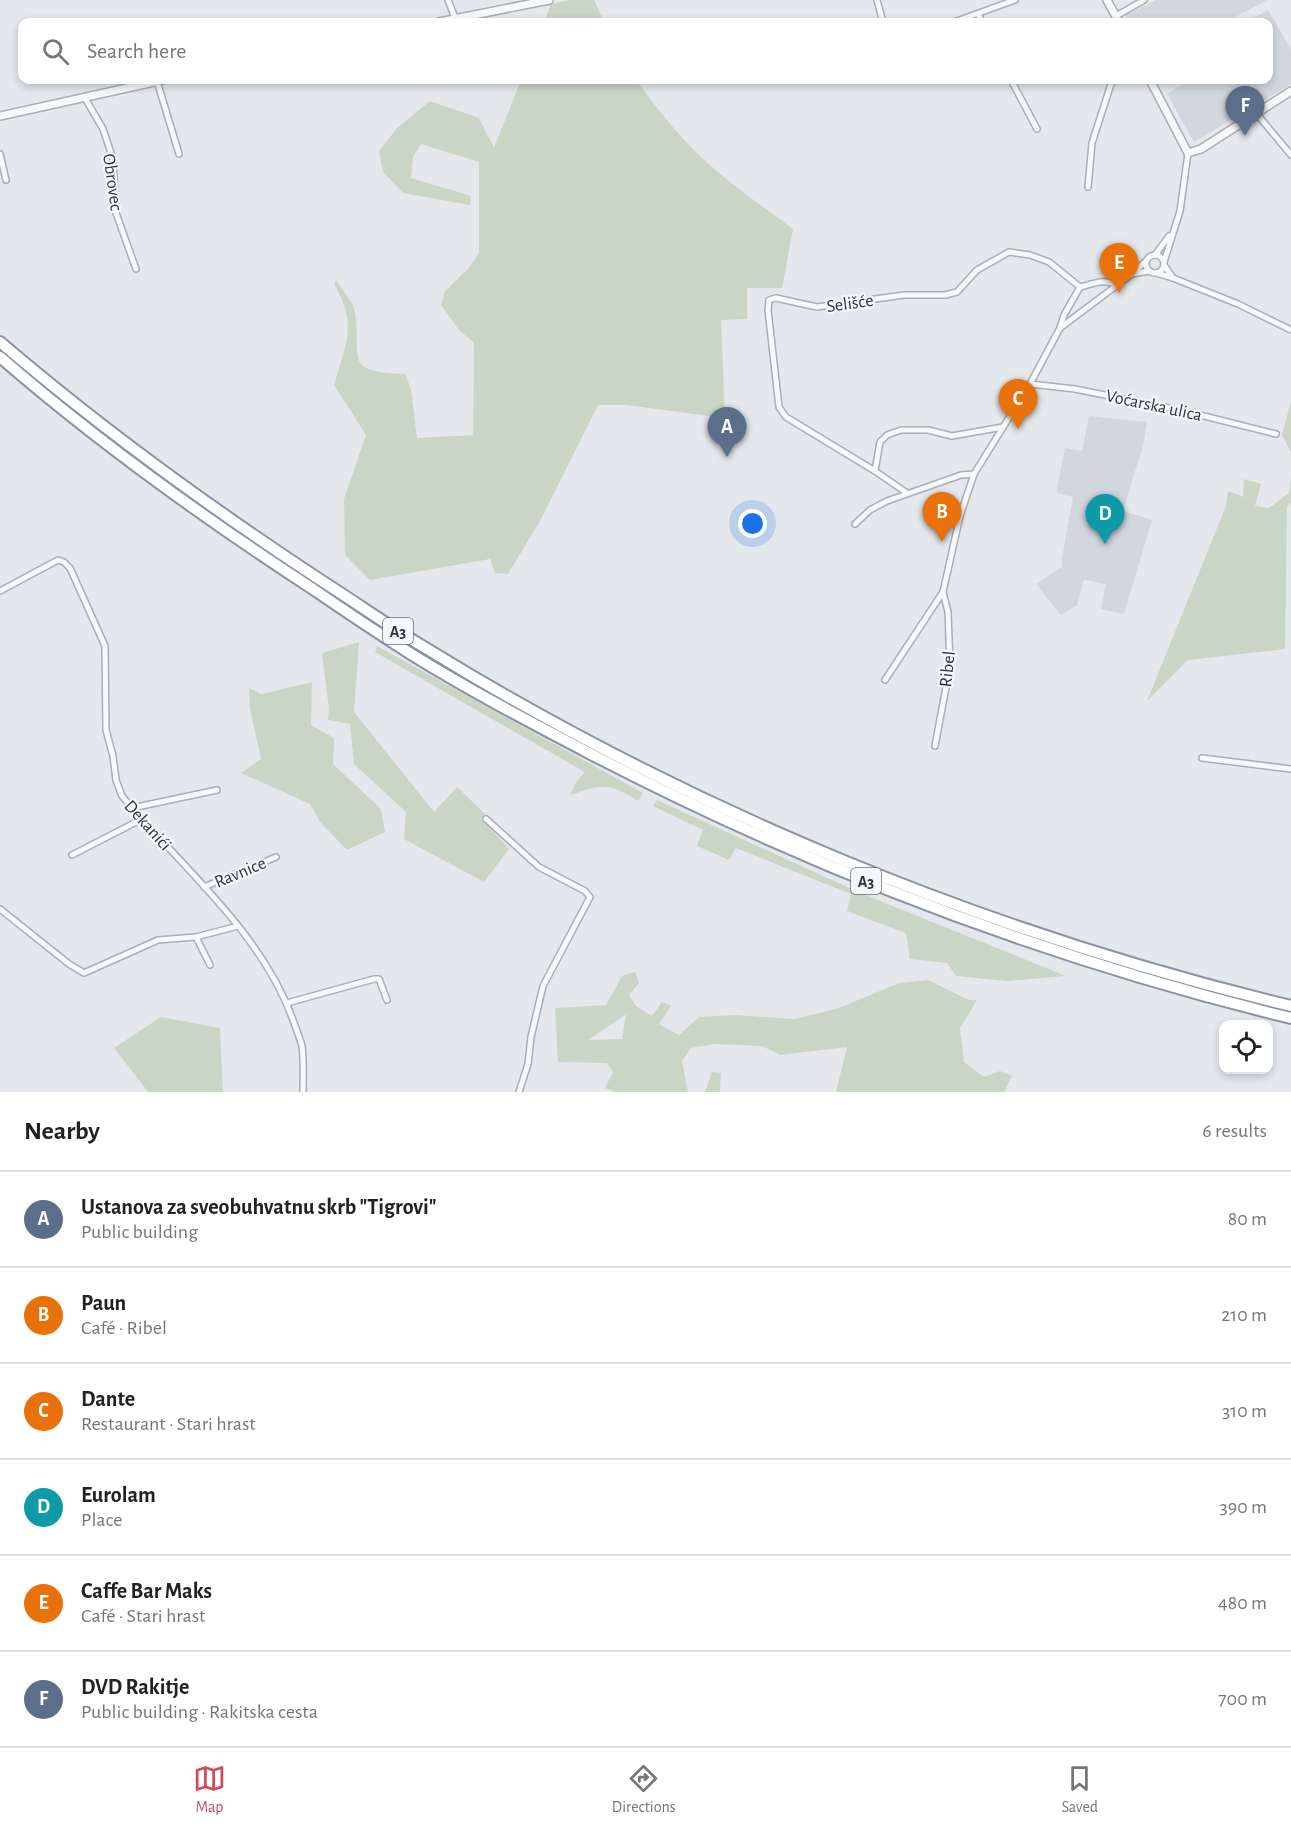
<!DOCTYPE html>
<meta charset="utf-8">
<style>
:root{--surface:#fff;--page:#f2f2f2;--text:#222;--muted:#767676;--line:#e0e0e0;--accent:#d1495b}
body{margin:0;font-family:"Alegreya Sans",sans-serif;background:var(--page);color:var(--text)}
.controls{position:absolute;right:18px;bottom:18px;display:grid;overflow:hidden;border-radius:12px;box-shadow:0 3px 9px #0003}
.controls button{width:54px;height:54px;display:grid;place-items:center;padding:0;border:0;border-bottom:2px solid var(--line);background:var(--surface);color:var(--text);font:30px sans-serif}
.you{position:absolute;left:753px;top:524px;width:21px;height:21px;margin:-15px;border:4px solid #fff;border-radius:50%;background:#1a73e8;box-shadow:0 0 0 9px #1a73e833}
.badge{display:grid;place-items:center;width:39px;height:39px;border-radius:50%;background:var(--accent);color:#fff;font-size:20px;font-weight:700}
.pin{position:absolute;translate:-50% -50px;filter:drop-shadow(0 2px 3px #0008)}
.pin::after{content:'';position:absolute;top:32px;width:21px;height:18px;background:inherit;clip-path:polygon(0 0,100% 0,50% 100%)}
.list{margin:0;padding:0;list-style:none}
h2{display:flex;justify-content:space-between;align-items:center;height:78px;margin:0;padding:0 24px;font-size:26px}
h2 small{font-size:20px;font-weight:400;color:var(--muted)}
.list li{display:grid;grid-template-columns:39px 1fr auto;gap:18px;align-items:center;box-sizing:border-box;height:96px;padding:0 24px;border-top:2px solid var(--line)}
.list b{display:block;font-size:22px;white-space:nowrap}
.list p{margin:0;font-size:20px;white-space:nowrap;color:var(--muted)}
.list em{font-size:20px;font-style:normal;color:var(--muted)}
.icon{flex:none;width:33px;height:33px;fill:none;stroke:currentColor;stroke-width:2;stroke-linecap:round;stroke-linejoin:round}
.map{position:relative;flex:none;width:1291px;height:1092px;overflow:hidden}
.search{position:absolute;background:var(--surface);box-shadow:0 3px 9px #0003;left:18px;right:18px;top:18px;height:66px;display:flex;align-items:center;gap:15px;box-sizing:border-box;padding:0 21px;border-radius:12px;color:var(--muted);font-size:22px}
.sheet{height:654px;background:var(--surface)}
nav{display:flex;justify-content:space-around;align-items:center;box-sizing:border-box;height:84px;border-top:2px solid var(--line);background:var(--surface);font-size:16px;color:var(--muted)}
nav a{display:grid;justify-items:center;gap:3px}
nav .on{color:var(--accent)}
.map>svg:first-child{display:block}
.built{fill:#d2d6de}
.green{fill:#c9d6c5;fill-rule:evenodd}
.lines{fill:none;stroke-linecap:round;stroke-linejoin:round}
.minor-casing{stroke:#a9aeb7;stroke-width:8}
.tertiary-casing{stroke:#a9aeb7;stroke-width:10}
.motorway-casing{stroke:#8b94a3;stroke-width:14}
.minor{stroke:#f7f8fa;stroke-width:5}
.tertiary{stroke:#f7f8fa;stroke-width:7}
.motorway{stroke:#fff;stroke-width:10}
.labels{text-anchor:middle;stroke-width:4.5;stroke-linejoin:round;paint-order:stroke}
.shield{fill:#f4f6f9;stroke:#676e7b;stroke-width:1.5}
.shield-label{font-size:16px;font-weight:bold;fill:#2b3445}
.street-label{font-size:18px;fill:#2b3445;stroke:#f4f6f9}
</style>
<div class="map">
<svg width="1291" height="1092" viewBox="0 0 1291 1092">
<rect width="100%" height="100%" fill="#e4e7ec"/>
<g class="built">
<polygon points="1156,0 1267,0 1226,22 1130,22 1126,15"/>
<polygon points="1268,10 1291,49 1291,84 1194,142 1167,94 1185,83 1184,80 1268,80 1268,22 1246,22"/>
<polygon points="1089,416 1147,422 1144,442 1123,511 1152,520 1124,614 1101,609 1106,584 1084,580 1077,605 1061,615 1036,584 1062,567 1062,558 1073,497 1056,493 1065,448 1082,451"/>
</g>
<g class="green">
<polygon points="570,0 594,0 604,22 544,22 551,4"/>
<path d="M521,80H636C656,107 677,134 702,158C730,184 762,206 793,229L782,288H747V319L721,320L725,418L626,405H598L540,521L508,574L495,573L490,559L370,580L345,555L344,499L366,435L334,385C346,343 358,324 334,284L336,280C342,290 354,302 355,313C362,359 342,372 405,374L411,389L417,438L473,435L474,343L459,330L441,305L445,291L468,269L479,253V162L421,144L413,157L411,178L471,196L470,205L403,193L383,172L379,151L397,128L430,101L479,118L494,148Z"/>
<polygon points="1291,401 1291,452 1282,435"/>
<polygon points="1291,478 1291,502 1287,507 1285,649 1188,660 1147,701 1226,506 1228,491 1243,497 1244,479 1261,484 1255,506 1269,508 1289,493"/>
<polygon points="359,642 354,712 434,812 457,787 485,814 481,819 509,849 484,882 404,839 406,812 354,764 350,724 328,720 329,709 322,653"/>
<path d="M377,646L643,793L638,801C607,782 604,784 570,795L576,782L585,772L375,652Z"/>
<polygon points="312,682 311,725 334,738 333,764 381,809 385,832 347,850 320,822 310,804 241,773 261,759 250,709 249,688 262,694"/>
<polygon points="657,800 858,892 1066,976 1007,981 956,976 947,963 910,959 906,933 847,911 851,894 736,848 729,860 697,846 703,830 653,806"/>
<path d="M635,972L639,983L629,995L636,1006L652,1016L662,1002L671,1006L659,1024L679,1035L699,1017L734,1015L795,1019L839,1008L899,983L928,980L969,1000H977L960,1028L964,1062L984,1077L1000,1071L1012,1076L1004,1092H836L847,1047L780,1055L762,1046L715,1044L691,1048L682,1061L688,1092H616L605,1088L613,1072L607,1063L558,1062L555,1008L606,1005L622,976ZM626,1015L622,1039L588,1040L625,1015Z"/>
<polygon points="161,1017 220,1028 223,1092 148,1092 146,1089 114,1048"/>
<polygon points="712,1072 721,1073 720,1092 705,1092"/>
</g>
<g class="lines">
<g class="minor-casing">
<g id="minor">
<polyline points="448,0 456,20"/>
<polyline points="877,0 883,22"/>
<polyline points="978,14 982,22"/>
<polyline points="1116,16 1144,0"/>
<polyline points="954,22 1015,0"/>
<polyline points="1011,80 1037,129"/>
<polyline points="157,81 179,154"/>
<polyline points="85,98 103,129 113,159 116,213 136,269"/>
<polyline points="1256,113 1291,155"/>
<polyline points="0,154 6,180"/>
<polyline points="1088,187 1092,143 1111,84 1115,80"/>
<polyline points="1155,255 1169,236"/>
<circle cx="1155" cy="264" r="9"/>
<polyline points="1146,261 1132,274 1149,271"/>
<polyline points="1164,262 1180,211 1188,153"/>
<polyline points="1156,273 1173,278 1164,265"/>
<polyline points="1173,278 1238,304 1291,330"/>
<polyline points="1060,328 1064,315 1080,287"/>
<polyline points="1030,384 1075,389 1184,411 1276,434"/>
<polyline points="875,471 880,442 887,435 901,430 928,430 952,436 1003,427"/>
<path d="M907,493L875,471L786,417L779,407L768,310L769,300L776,298L817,307L904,295H945L957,292L977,270L1009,252L1030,255L1049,262L1080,287C1093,284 1104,278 1116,285"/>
<polyline points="855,524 870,510 887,501 961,475 974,474 1030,384 1060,328 1132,274"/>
<path d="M0,591L58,560L64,562L70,568L105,646L106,730L113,756L116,780L122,796C181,867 261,931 293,1020C296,1029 300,1038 302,1046C304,1061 303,1077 303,1092"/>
<polyline points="885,680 943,592"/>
<polyline points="935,746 950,666 948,612 943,592 960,516 974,474"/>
<polyline points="1202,758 1291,769"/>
<polyline points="132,808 217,790"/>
<polyline points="486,819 539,867 585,891 590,897 543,986 531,1037 528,1064 519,1092"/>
<polyline points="72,855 142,819"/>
<polyline points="204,887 276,857"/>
<polyline points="0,909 69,964 84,973 158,940 196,937 238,926"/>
<polyline points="196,937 210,965"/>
<polyline points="287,1003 374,979 379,979 387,1000"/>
</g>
</g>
<g class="tertiary-casing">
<g id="tertiary">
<polyline points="1107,0 1119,22"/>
<polyline points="439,22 549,0"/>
<polyline points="1150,80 1188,153 1201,149 1291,91"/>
<polyline points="0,116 163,80"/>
</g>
</g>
<g class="motorway-casing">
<g id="motorway">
<path d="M0,342C103,430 212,509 325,583C358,604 390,627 424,647C690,811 987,933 1291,1006"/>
<path d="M0,357C98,442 204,518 313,589C345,611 378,633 411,654C469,690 530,722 591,754C813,869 1048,959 1291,1018"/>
</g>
</g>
<use href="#minor" class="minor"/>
<use href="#tertiary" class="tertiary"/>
<use href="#motorway" class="motorway"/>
</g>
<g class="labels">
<g class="shield">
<rect x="383" y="618" width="30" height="26" rx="4.5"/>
<rect x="851" y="868" width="30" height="26" rx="4.5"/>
</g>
<g class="shield-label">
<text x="398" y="637">A3</text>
<text x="866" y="887">A3</text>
</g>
<g class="street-label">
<text transform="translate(113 182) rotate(82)" y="6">Obrovec</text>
<text transform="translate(850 303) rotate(-8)" y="6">Selišće</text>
<text transform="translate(1154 405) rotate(12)" y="6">Voćarska ulica</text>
<text transform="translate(947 669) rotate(-84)" y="6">Ribel</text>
<text transform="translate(148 825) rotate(48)" y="6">Dekanići</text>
<text transform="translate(240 872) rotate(-23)" y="6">Ravnice</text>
</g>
</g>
</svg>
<div class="controls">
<button><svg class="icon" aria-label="locate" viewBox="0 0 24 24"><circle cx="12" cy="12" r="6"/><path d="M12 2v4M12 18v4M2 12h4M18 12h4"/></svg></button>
</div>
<div class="you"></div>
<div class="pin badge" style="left:727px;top:457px;background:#5c6f8a">A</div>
<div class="pin badge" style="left:942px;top:542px;background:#e8710a">B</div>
<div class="pin badge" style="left:1018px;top:429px;background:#e8710a">C</div>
<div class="pin badge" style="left:1105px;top:544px;background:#0f9aa8">D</div>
<div class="pin badge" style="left:1119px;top:293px;background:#e8710a">E</div>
<div class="pin badge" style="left:1245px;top:136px;background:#5c6f8a">F</div>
<div class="search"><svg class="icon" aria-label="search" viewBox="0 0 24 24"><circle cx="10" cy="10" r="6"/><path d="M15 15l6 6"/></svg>Search here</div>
</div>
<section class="sheet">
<h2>Nearby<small>6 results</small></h2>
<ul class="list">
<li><span class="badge" style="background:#5c6f8a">A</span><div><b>Ustanova za sveobuhvatnu skrb &quot;Tigrovi&quot;</b><p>Public building</p></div><em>80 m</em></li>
<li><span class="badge" style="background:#e8710a">B</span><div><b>Paun</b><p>Café · Ribel</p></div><em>210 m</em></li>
<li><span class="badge" style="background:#e8710a">C</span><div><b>Dante</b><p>Restaurant · Stari hrast</p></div><em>310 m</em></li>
<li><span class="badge" style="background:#0f9aa8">D</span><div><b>Eurolam</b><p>Place</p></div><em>390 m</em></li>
<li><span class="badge" style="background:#e8710a">E</span><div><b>Caffe Bar Maks</b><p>Café · Stari hrast</p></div><em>480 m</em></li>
<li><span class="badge" style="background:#5c6f8a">F</span><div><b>DVD Rakitje</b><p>Public building · Rakitska cesta</p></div><em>700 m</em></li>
</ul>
</section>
<nav>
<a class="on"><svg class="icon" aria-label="map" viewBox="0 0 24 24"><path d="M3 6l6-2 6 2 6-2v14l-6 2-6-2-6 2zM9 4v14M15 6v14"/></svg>Map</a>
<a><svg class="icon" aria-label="directions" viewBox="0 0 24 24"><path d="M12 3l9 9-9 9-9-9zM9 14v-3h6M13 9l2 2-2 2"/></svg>Directions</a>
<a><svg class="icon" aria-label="saved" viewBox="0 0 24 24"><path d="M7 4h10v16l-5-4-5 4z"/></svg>Saved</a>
</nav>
